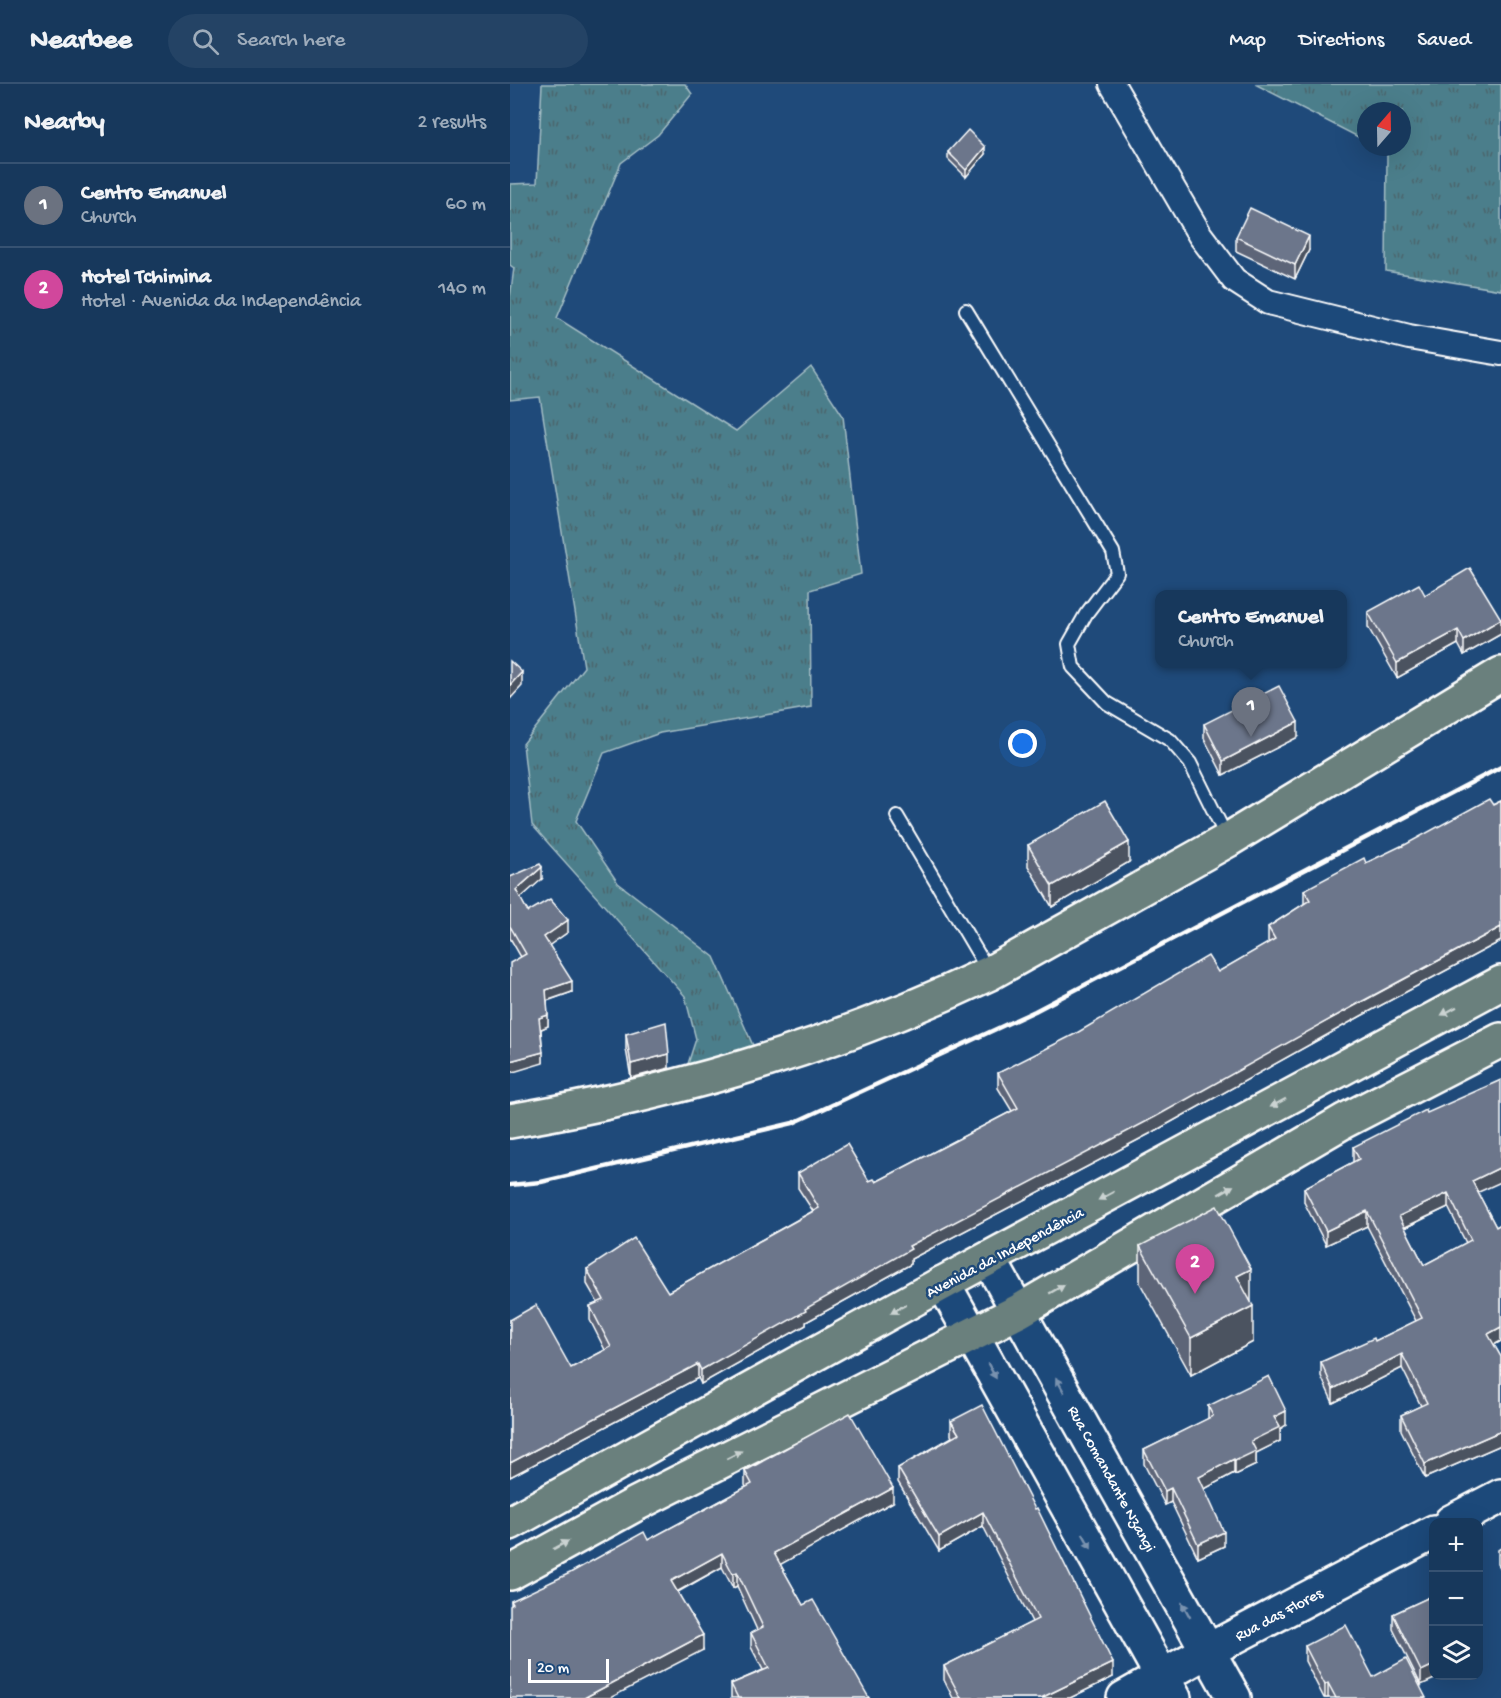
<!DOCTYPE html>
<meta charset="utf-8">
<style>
:root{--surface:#17385c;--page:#244365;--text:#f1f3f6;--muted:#9eacbb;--line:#365272;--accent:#ff9aa2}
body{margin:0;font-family:"Gochi Hand",sans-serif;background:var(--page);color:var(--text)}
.controls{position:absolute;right:18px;bottom:18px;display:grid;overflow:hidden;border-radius:12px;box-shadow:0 6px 24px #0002}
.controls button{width:54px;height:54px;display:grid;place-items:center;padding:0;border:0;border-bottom:2px solid var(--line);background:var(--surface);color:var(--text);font:30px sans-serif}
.compass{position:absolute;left:847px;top:18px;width:54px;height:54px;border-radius:50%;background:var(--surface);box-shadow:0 6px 24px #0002;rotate:20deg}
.scale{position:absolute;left:18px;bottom:15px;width:81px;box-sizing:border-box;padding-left:6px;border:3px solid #fff;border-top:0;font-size:16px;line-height:21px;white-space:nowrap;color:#fff;-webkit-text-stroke:4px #1f4a7a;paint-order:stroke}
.you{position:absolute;left:513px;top:660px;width:21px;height:21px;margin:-15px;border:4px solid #fff;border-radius:50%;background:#1a73e8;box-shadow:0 0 0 9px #1a73e833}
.badge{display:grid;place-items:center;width:39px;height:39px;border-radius:50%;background:var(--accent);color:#fff;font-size:20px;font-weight:700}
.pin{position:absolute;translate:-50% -50px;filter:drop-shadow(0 2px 3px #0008)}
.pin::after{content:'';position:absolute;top:32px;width:21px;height:18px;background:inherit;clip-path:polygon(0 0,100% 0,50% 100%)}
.popup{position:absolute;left:645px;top:506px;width:192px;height:78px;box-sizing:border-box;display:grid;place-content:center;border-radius:12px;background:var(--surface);filter:drop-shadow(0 2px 4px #0005);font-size:20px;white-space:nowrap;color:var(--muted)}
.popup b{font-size:22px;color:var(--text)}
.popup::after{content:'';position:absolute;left:50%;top:100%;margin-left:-12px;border:12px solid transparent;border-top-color:var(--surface)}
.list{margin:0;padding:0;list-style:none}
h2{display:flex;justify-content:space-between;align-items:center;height:78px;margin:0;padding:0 24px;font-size:26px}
h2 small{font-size:20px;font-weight:400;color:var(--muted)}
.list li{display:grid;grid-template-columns:39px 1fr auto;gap:18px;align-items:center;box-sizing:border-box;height:84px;padding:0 24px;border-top:2px solid var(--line)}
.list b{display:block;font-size:22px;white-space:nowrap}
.list p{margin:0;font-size:20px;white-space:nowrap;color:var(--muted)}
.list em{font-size:20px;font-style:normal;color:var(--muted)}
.icon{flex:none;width:33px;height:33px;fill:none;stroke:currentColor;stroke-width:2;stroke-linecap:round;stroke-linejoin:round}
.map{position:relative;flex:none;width:991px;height:1614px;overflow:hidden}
header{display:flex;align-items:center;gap:36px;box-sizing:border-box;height:84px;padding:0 30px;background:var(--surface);border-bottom:2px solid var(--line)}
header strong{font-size:28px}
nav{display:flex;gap:33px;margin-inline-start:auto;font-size:21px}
.search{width:420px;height:54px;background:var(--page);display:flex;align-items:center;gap:15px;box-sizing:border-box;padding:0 21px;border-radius:33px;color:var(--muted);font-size:22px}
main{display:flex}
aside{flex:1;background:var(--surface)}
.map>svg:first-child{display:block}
.grass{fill:url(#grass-tufts);stroke:#a5bec5;stroke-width:1.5}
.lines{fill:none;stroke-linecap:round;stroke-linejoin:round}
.lane-casing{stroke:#fff;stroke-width:16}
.street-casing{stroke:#fff;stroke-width:28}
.secondary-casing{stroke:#fff;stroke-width:38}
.primary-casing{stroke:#fff;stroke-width:38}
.lane{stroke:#1f4a7a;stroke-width:12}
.street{stroke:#1f4a7a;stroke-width:24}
.secondary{stroke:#1f4a7a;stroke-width:33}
.primary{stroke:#6a807d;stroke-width:33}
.rail{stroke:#fff;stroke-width:4.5}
.wall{fill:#5d6578;stroke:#fff;stroke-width:1.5;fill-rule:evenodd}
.shaded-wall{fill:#4c5361;stroke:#fff;stroke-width:1.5}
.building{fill:#6c768b;stroke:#fff;stroke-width:1.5;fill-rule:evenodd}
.oneway{fill:#cbd3d2}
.oneway2{fill:#7992af}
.labels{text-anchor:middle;stroke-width:5;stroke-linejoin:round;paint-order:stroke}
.street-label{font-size:16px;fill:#fff;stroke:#1f4a7a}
</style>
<header>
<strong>Nearbee</strong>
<div class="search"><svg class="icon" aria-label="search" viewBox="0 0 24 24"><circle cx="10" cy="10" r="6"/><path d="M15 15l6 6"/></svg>Search here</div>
<nav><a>Map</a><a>Directions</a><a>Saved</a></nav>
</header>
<main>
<aside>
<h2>Nearby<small>2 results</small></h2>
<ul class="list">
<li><span class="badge" style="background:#6b7280">1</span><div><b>Centro Emanuel</b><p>Church</p></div><em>60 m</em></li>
<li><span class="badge" style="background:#d1479c">2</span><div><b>Hotel Tchimina</b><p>Hotel · Avenida da Independência</p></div><em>140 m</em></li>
</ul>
</aside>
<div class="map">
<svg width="991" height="1614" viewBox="0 0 991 1614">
<defs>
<pattern id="grass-tufts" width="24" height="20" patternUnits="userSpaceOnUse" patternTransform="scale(1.5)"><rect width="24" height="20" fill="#4b7e8b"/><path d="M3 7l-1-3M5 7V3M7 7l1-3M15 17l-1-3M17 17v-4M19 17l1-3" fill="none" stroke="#4c656c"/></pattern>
</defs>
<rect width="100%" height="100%" fill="#1f4a7a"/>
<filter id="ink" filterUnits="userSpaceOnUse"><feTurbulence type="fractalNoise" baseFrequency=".0167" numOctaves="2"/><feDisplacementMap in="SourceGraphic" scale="12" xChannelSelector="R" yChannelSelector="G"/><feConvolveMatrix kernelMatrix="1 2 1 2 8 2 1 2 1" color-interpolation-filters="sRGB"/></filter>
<g filter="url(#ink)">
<g class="grass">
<polygon points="32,0 175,0 182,10 148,51 111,79 47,234 226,347 301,283 333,332 351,490 300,506 301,623 150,649 94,669 66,737 108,799 204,873 245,966 176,986 186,955 175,912 22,741 13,660 74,583 30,313 0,316 0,214 4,184 0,181 0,100 27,99"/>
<polygon points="745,0 991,0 991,206 876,187 877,68 868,63 892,63 892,27 856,27 856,57"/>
</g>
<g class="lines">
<g class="lane-casing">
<g id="lane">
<polyline points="456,226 603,468 607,489 576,530 559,560 563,583 597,619 660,656 680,679 718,756"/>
<polyline points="387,732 479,888"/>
</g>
</g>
<g class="street-casing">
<polyline id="street" points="602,0 690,151 724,196 758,218 899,253 991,269"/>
</g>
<g class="secondary-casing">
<g id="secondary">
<polyline points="479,1175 724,1614"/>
<polyline points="433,1199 664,1614"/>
<polyline points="941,1438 991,1412"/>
<polyline points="614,1614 699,1566 924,1448"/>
</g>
</g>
<g class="primary-casing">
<g id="primary">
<path d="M0,1037C168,1009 326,962 480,889L718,756L991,590"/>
<polyline points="0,1439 433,1199 991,899"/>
<polyline points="0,1489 126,1420 509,1227 834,1037 991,956"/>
</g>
</g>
<use href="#lane" class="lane"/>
<use href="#street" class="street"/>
<use href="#secondary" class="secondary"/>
<use href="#primary" class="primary"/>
<polyline class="rail" points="0,1101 31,1098 283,1039 525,927 991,683"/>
</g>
<g class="wall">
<polygon points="438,68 475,70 456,93 438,75"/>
<polygon points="726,153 799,166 785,195 726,167"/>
<polygon points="990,440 991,440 991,457 990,454"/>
<polygon points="915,511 991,550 954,571 948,560 887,594 858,543 858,528"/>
<polygon points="694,640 788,653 713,691 694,654"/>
<polygon points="991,717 991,857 851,932 645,1047 401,1175 401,1180 296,1238 296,1241 191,1300 188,1294 0,1393 0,1236 61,1284 95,1266 80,1236 80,1222 88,1219 77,1200 77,1185 158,1208 303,1127 288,1104 288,1089 366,1098 502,1027 488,1004 488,989 708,888 759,859 758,857 758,843 794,820 794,806 856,779"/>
<polygon points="518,761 619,778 542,823 518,782"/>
<polygon points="0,793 32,795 10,814 18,828 58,848 39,861 62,908 37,917 38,942 31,945 33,979 11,873 0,854"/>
<polygon points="116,950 159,984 121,994 116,965"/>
<path d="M843,1063L968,1109L986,1143L991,1140V1257L984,1261L991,1273V1361L915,1394L891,1346V1331L911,1322L892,1284L823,1319L811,1292V1278L865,1257L906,1237L857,1142L816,1161L794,1118V1104L843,1078ZM938,1123L956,1159L914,1181L895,1144Z"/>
<polygon points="630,1162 743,1258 681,1291 630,1199"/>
<polygon points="698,1322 776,1341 770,1345 770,1357 746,1369 746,1381 725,1391 724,1389 694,1405 714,1462 688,1474 661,1418 655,1421 634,1380 634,1366 698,1335"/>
<polygon points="441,1337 603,1593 560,1614 443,1614 434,1596 434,1582 522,1538 473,1442 429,1467 388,1398 388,1384 442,1353 441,1351"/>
<polygon points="235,1387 383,1418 270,1480 293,1521 359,1614 221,1614 221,1600 253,1586 241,1563 241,1549 247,1546 227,1502 223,1504 212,1483 168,1508 193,1566 1,1521 1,1517 138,1456 236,1403 235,1401"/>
<polygon points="991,1464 991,1485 988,1480 988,1466"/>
<polygon points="924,1511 911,1601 883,1545 883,1530"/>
<polygon points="795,1562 863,1593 916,1614 814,1614 795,1577"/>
</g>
<g class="shaded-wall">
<polygon points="475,63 475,70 456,93 456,86"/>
<polygon points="799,152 799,166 785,195 785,181"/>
<polygon points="991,535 991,550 954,571 954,557"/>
<polygon points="948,546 948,560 887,594 887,579"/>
<polygon points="12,588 12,602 0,615 0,601"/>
<polygon points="788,638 788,653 713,691 713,677"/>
<polygon points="619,758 619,778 542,823 542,802"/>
<polygon points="32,783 32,795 6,818 6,806"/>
<polygon points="58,836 58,848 34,865 34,853"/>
<polygon points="991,843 991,857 851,932 645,1047 401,1175 401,1180 296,1238 296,1241 191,1300 191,1286 399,1162"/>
<polygon points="62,897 62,908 36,917 36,906"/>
<polygon points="38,931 38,942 29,946 29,934"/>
<polygon points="33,968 33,979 0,989 0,977"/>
<polygon points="159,970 159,984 121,994 121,980"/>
<polygon points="991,1083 991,1098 962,1111 962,1097"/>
<polygon points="938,1109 938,1123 889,1146 889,1132"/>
<polygon points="857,1127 857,1142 816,1161 816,1147"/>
<polygon points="741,1185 741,1222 727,1192"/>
<polygon points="743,1222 743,1258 681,1291 681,1254"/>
<polygon points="991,1243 991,1257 978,1264 978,1250"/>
<polygon points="892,1270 892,1284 823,1319 823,1305"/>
<polygon points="188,1280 188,1294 0,1393 0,1379"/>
<polygon points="776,1327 776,1341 770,1345 770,1357 746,1369 746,1381 725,1391 725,1377 741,1357 764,1333"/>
<polygon points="991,1347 991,1361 915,1394 915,1380"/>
<polygon points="724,1375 724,1389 689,1408 689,1393"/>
<polygon points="383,1404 383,1418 264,1484 264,1469"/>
<polygon points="661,1404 661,1418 655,1421 655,1407"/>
<polygon points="473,1428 473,1442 429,1467 429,1453"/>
<polygon points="714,1448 714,1462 688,1474 688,1460"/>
<polygon points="212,1469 212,1483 161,1511 161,1497"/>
<polygon points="227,1488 227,1502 223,1504 223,1490"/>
<polygon points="193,1551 193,1566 100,1614 74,1614"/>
<polygon points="603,1579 603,1593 560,1614 531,1614"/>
<polygon points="924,1581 924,1592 931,1592 911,1601 911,1587"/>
<polygon points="818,1599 818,1614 815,1614 815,1601"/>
</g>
<g class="building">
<polygon points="458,46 475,63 456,86 438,68"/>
<polygon points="740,124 799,152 785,181 726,153"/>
<polygon points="960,484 991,535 954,557 948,546 887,579 858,528 909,500 915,511"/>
<polygon points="0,577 12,588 0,601"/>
<polygon points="769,602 788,638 713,677 694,640"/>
<polygon points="979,715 983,721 991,717 991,843 851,918 645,1033 399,1162 401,1165 295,1225 296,1227 191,1286 188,1280 0,1379 0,1236 26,1221 61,1284 101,1263 80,1222 94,1216 77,1185 124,1154 158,1208 309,1124 288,1089 337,1060 359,1097 364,1095 366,1098 508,1024 488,989 565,950 698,872 708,888 765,855 758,843 800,816 794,806 854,774 856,779 891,762 891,763"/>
<polygon points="595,717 619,758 542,802 518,761"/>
<polygon points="30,780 32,783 6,806 18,828 40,815 58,836 34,853 62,897 36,906 38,931 29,934 33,968 0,977 0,879 16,870 0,842 0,793"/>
<polygon points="156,938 159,970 121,980 116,950"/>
<path d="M991,996V1083L962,1097L986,1143L991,1140V1243L978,1250L991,1273V1347L915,1380L891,1331L917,1319L892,1270L823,1305L811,1278L864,1254L865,1257L912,1234L857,1127L816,1147L794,1104L849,1075L843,1063L916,1026L917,1029ZM938,1109L961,1156L914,1181L889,1132Z"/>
<polygon points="707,1122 741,1185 727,1192 743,1222 681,1254 630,1162"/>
<polygon points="759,1292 776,1327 764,1333 770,1343 741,1357 746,1367 725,1377 724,1375 689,1393 714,1448 688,1460 661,1404 655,1407 634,1366 703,1332 698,1322"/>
<polygon points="472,1321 525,1425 527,1424 603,1579 531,1614 451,1614 434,1582 528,1535 473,1428 429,1453 388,1384 449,1350 441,1337"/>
<polygon points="340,1329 383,1404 264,1469 293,1521 303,1516 359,1614 228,1614 221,1600 259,1584 241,1549 253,1543 227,1488 223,1490 212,1469 161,1497 193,1551 74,1614 0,1614 0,1522 3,1520 1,1517 60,1489 134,1448 138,1456 242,1400 235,1387"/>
<polygon points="924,1511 924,1581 911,1587 883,1530"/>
<polygon points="836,1541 863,1593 896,1575 916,1614 826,1614 818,1599 815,1601 795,1562"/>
</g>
<defs><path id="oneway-solid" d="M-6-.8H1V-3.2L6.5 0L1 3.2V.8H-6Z" transform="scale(1.5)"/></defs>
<g class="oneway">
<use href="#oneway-solid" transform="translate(939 927) rotate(152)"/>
<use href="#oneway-solid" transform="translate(768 1019) rotate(152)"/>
<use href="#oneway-solid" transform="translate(716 1106) rotate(-30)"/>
<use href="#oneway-solid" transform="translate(596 1112) rotate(152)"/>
<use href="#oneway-solid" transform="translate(547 1205) rotate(-30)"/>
<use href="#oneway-solid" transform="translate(388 1225) rotate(151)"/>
<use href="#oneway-solid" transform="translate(224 1371) rotate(-27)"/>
<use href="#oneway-solid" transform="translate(51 1461) rotate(-28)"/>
</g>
<g class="oneway2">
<use href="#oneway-solid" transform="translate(482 1287) rotate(61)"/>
<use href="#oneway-solid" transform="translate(550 1301) rotate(-119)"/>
<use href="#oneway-solid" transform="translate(577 1457) rotate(61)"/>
<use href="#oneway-solid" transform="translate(676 1526) rotate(-119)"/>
</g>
</g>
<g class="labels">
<g class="street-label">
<text transform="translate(494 1167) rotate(-28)" y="6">Avenida da Independência</text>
<text transform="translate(603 1394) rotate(61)" y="6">Rua Comandante Nzangi</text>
<text transform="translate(768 1529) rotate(-28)" y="6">Rua das Flores</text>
</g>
</g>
</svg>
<div class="controls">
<button>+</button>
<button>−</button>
<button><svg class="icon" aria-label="layers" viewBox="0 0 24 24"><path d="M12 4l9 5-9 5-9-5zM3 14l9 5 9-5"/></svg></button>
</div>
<svg class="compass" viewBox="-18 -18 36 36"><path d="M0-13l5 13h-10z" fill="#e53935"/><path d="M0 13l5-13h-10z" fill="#9eacbb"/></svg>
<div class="scale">20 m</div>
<div class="you"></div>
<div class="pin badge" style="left:741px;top:653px;background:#6b7280">1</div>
<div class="popup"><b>Centro Emanuel</b>Church</div>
<div class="pin badge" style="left:685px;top:1210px;background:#d1479c">2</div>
</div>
</main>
